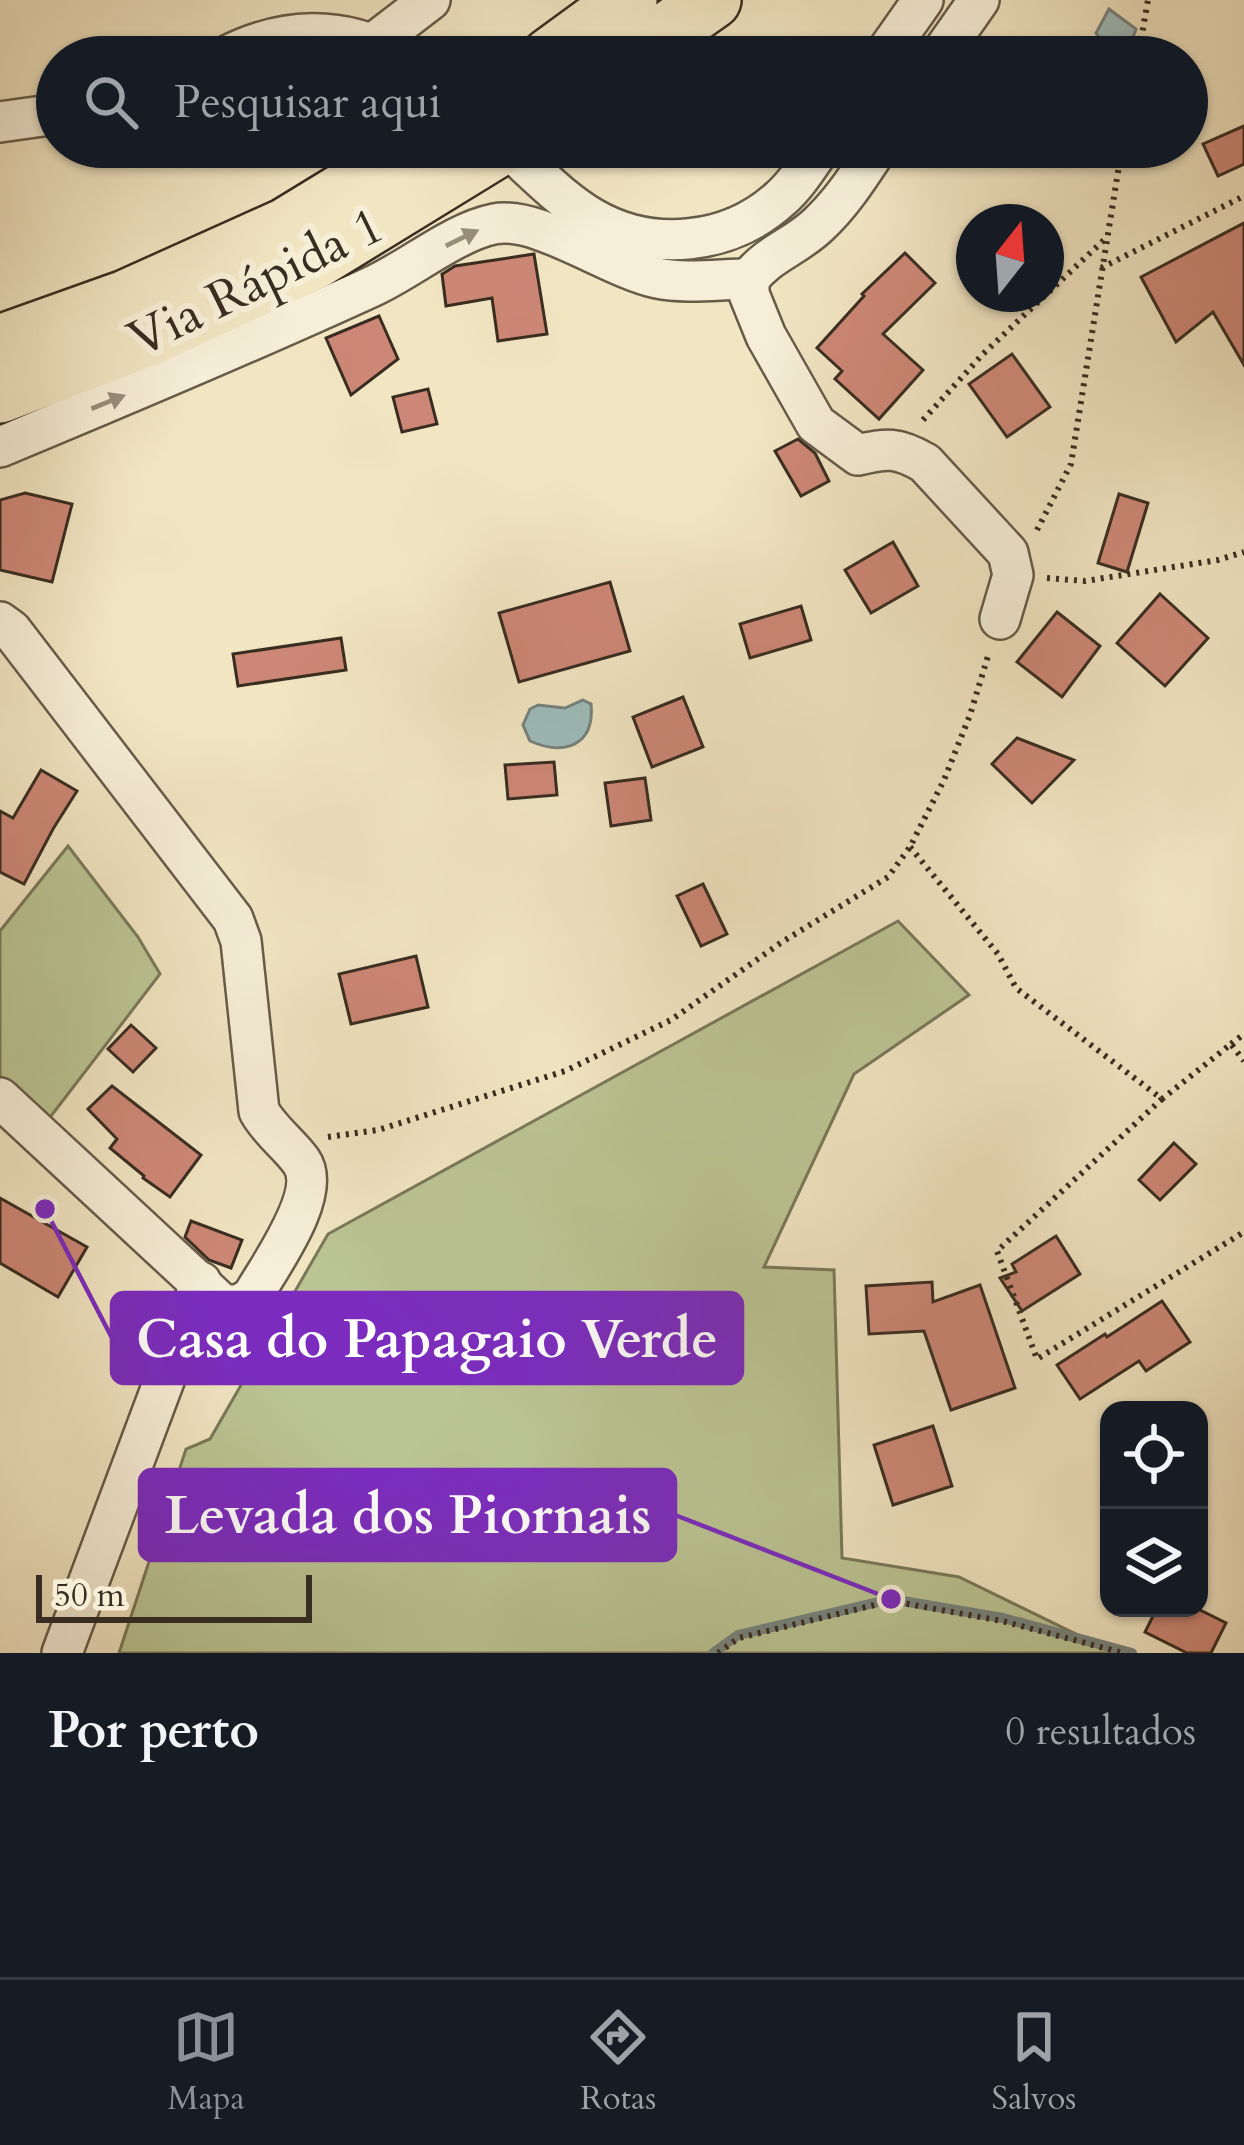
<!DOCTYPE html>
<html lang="pt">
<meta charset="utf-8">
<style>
:root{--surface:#171b24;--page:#242831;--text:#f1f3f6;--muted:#9ea1a6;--line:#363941;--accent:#8c9099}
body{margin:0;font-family:Cardo,serif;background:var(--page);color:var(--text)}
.controls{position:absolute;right:36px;bottom:36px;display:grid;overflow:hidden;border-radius:24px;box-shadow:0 3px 9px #0004}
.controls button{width:108px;height:108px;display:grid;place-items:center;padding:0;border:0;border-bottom:3px solid var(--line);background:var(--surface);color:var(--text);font:60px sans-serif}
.compass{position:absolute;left:956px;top:204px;width:108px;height:108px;border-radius:50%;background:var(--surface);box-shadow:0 3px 9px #0004;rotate:17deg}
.scale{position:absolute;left:36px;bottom:30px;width:276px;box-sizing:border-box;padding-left:12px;border:6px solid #392d21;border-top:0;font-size:33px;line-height:42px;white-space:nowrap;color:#392d21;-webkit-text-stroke:9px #f6eed7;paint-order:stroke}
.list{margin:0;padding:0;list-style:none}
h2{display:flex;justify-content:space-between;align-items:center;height:156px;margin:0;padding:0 48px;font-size:51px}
h2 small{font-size:39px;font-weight:400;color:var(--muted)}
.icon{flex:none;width:66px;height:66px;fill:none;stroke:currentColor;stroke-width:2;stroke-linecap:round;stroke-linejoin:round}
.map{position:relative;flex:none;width:1244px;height:1653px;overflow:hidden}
.search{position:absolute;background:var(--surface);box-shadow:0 3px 9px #0004;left:36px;right:36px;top:36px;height:132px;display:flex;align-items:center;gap:30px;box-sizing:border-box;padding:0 42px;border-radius:66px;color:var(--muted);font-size:45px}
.sheet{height:324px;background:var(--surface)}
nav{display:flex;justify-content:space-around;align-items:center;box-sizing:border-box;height:168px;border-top:3px solid var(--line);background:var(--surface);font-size:33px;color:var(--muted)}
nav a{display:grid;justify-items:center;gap:6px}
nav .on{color:var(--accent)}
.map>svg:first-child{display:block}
.green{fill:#bbc493;stroke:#7a785a;stroke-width:3}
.water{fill:#9ebdbc;stroke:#76837e;stroke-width:3}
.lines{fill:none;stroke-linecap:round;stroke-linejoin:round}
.stream{stroke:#76837e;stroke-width:10}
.building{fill:#cd8776;stroke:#392d21;stroke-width:3}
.minor-casing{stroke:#675b49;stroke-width:44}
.highway-casing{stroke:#392d21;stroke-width:62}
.path{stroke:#392d21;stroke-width:6;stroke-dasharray:3 6;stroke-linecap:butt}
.minor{stroke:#f6eed7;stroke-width:39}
.highway{stroke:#f1e5c2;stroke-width:57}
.oneway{fill:#988e7c}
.labels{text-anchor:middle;stroke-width:12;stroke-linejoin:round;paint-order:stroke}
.street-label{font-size:51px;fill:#392d21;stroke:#f6eed7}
.leader{fill:none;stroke:#7b2cbf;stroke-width:4.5}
.callout-dot{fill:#7b2cbf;stroke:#f6eed7;stroke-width:4.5}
.callout{fill:#7b2cbf;stroke:#7b2cbf;stroke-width:4.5}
.callout-label{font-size:54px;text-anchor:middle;font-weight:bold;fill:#fff}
</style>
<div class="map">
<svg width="1244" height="1653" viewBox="0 0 1244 1653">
<rect width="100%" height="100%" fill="#f1e5c2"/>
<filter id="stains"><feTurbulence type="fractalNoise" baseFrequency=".00167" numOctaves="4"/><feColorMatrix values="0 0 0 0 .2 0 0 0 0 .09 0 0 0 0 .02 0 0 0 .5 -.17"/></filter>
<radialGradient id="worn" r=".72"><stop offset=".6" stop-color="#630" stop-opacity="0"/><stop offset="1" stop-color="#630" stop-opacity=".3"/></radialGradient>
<g class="green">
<polygon points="68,846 138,937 160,974 38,1133 0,1100 0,931"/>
<polygon points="898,921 969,995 854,1074 764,1267 834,1270 842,1558 959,1577 1115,1653 119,1653 186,1449 210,1439 328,1234"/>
</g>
<g class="water">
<polygon points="1109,9 1136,29 1126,57 1114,57 1096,33"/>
<path d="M583,700L591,704C595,746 564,756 530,741L523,725L530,709L538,705L565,708Z"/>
</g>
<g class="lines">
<polyline class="stream" points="713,1653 738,1635 891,1599 1003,1618 1132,1653"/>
</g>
<g class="building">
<polygon points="1244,126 1244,164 1218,176 1203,144"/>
<polygon points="1244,223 1244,365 1213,312 1176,342 1141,277"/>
<polygon points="905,253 935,283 883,334 923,370 879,419 835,379 842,371 817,348 864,296 862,294"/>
<polygon points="534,254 547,334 498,341 492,298 446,306 442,274 444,273 455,266"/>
<polygon points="379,316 398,359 351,395 326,338"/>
<polygon points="1012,354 1050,407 1007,437 969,384"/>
<polygon points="428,389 437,424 402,432 393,397"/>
<polygon points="798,439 815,453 829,481 801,496 775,451"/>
<polygon points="25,493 72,504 52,582 0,570 0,500"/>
<polygon points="1119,494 1148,503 1127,572 1098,563"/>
<polygon points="893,542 918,586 871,613 845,570"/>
<polygon points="610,582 630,651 519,682 499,613"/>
<polygon points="1160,594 1208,638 1165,686 1117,643"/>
<polygon points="801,606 811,640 750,658 740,624"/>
<polygon points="1057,612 1100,646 1062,697 1017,662"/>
<polygon points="341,638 346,670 238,686 233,654"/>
<polygon points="683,697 703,747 652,767 633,717"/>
<polygon points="1017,738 1074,760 1032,803 992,764"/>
<polygon points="554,762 557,795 508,799 505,765"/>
<polygon points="41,770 77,791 53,829 24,884 0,872 0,811 13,818"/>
<polygon points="645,778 651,820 611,826 605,783"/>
<polygon points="703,884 727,934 701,946 677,896"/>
<polygon points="416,956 428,1007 351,1024 339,974"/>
<polygon points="131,1025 156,1048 133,1072 108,1049"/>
<polygon points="112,1086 201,1155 170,1197 143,1178 144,1176 110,1148 117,1139 88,1109"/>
<polygon points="1174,1143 1196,1164 1160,1200 1139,1180"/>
<polygon points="0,1198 87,1247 58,1297 0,1263"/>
<polygon points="191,1221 242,1240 231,1268 209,1260 185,1237"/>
<polygon points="1056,1236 1080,1274 1022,1311 1000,1278 1016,1272 1012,1264"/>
<polygon points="932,1282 933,1302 980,1285 1015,1388 951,1410 924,1331 869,1334 866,1286"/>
<polygon points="1162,1301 1190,1342 1146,1371 1139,1361 1080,1399 1057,1365 1105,1334 1107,1337"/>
<polygon points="933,1426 952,1486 893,1505 874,1445"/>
<polygon points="1157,1608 1196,1608 1226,1623 1211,1653 1187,1653 1145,1632"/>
</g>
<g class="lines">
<g class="minor-casing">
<g id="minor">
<polyline points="374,43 430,0"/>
<path d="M225,57C281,28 342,24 397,57"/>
<polyline points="883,57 923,0"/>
<polyline points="939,57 979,0"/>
<polyline points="0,122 57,114"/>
<path d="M507,147C534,171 561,200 592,218C652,253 730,245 781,198C797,184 809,164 821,147"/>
<path d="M749,279V294L766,336L816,424L858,455C888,448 897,447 925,463L1008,553L1013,575L1000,619"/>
<path d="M749,279C769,253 795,247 818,225C842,203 860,174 878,147"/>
<path d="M0,447C125,395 249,343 371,287C409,270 454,232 494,224C537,215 610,268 657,278C686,284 720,279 749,279"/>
<path d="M0,622L11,630L233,919L241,941L259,1111C270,1131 288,1143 301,1161C324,1193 269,1267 252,1297L239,1305H223L0,1098"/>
<polyline points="62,1653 201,1282"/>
</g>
</g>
<g class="highway-casing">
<g id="highway">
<polyline points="550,57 628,0"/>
<polyline points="631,57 712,0"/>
<polyline points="0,344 126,299 286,227 417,147"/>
<polyline points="0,394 149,337 313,261 499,147"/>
</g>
</g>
<g class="path">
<polyline points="1138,57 1148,0"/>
<polyline points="1101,268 1244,196"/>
<polyline points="923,420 983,354 1105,239"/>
<polyline points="1037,530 1071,464 1122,147"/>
<polyline points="1047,578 1085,581 1218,560 1244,552"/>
<polyline points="910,847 998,954 1016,988 1162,1099 1231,1044 1244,1061"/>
<polyline points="1231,1044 1244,1034"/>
<polyline points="1162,1099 997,1251 1037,1359 1244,1232"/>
<polyline points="328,1137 378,1130 565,1071 671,1020 782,942 888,877 910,847 944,780 970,715 988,656"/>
<polyline points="718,1653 739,1638 891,1601 1002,1621 1123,1653"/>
</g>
<use href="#minor" class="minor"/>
<use href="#highway" class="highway"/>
</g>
<defs><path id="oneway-solid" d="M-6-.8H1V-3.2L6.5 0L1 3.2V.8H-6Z" transform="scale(3)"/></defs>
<g class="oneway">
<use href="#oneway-solid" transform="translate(462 238) rotate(-26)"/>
<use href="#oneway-solid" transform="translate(108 402) rotate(-22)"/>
</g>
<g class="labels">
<g class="street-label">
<text transform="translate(255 281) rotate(-26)" y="18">Via Rápida 1</text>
</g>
</g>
<path class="leader" d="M45 1209L112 1338M891 1599L675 1515"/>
<g class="callout-dot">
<circle cx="45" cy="1209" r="12"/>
<circle cx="891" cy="1599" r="12"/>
</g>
<g class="callout">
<rect x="112" y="1293" width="630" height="90" rx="12"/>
<rect x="140" y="1470" width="535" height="90" rx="12"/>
</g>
<g class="callout-label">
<text x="427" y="1357">Casa do Papagaio Verde</text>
<text x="408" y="1533">Levada dos Piornais</text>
</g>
<rect width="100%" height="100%" filter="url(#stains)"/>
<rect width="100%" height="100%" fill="url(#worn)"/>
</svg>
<div class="controls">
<button><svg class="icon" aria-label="locate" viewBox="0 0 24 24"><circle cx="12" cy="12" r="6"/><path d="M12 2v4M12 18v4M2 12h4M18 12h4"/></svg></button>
<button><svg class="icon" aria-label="layers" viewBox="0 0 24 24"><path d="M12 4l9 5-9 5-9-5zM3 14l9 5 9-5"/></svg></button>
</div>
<svg class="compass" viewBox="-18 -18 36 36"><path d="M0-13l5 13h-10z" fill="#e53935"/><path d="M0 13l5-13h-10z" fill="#9ea1a6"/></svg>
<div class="scale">50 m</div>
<div class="search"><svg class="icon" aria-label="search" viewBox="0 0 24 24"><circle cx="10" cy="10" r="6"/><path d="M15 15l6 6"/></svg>Pesquisar aqui</div>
</div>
<section class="sheet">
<h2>Por perto<small>0 resultados</small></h2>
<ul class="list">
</ul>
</section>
<nav>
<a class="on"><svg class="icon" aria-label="map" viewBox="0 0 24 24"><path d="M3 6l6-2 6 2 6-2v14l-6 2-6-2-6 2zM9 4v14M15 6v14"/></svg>Mapa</a>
<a><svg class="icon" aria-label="directions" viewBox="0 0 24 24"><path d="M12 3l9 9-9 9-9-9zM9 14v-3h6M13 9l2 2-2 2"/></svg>Rotas</a>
<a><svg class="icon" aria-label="saved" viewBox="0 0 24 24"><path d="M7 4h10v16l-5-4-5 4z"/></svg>Salvos</a>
</nav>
